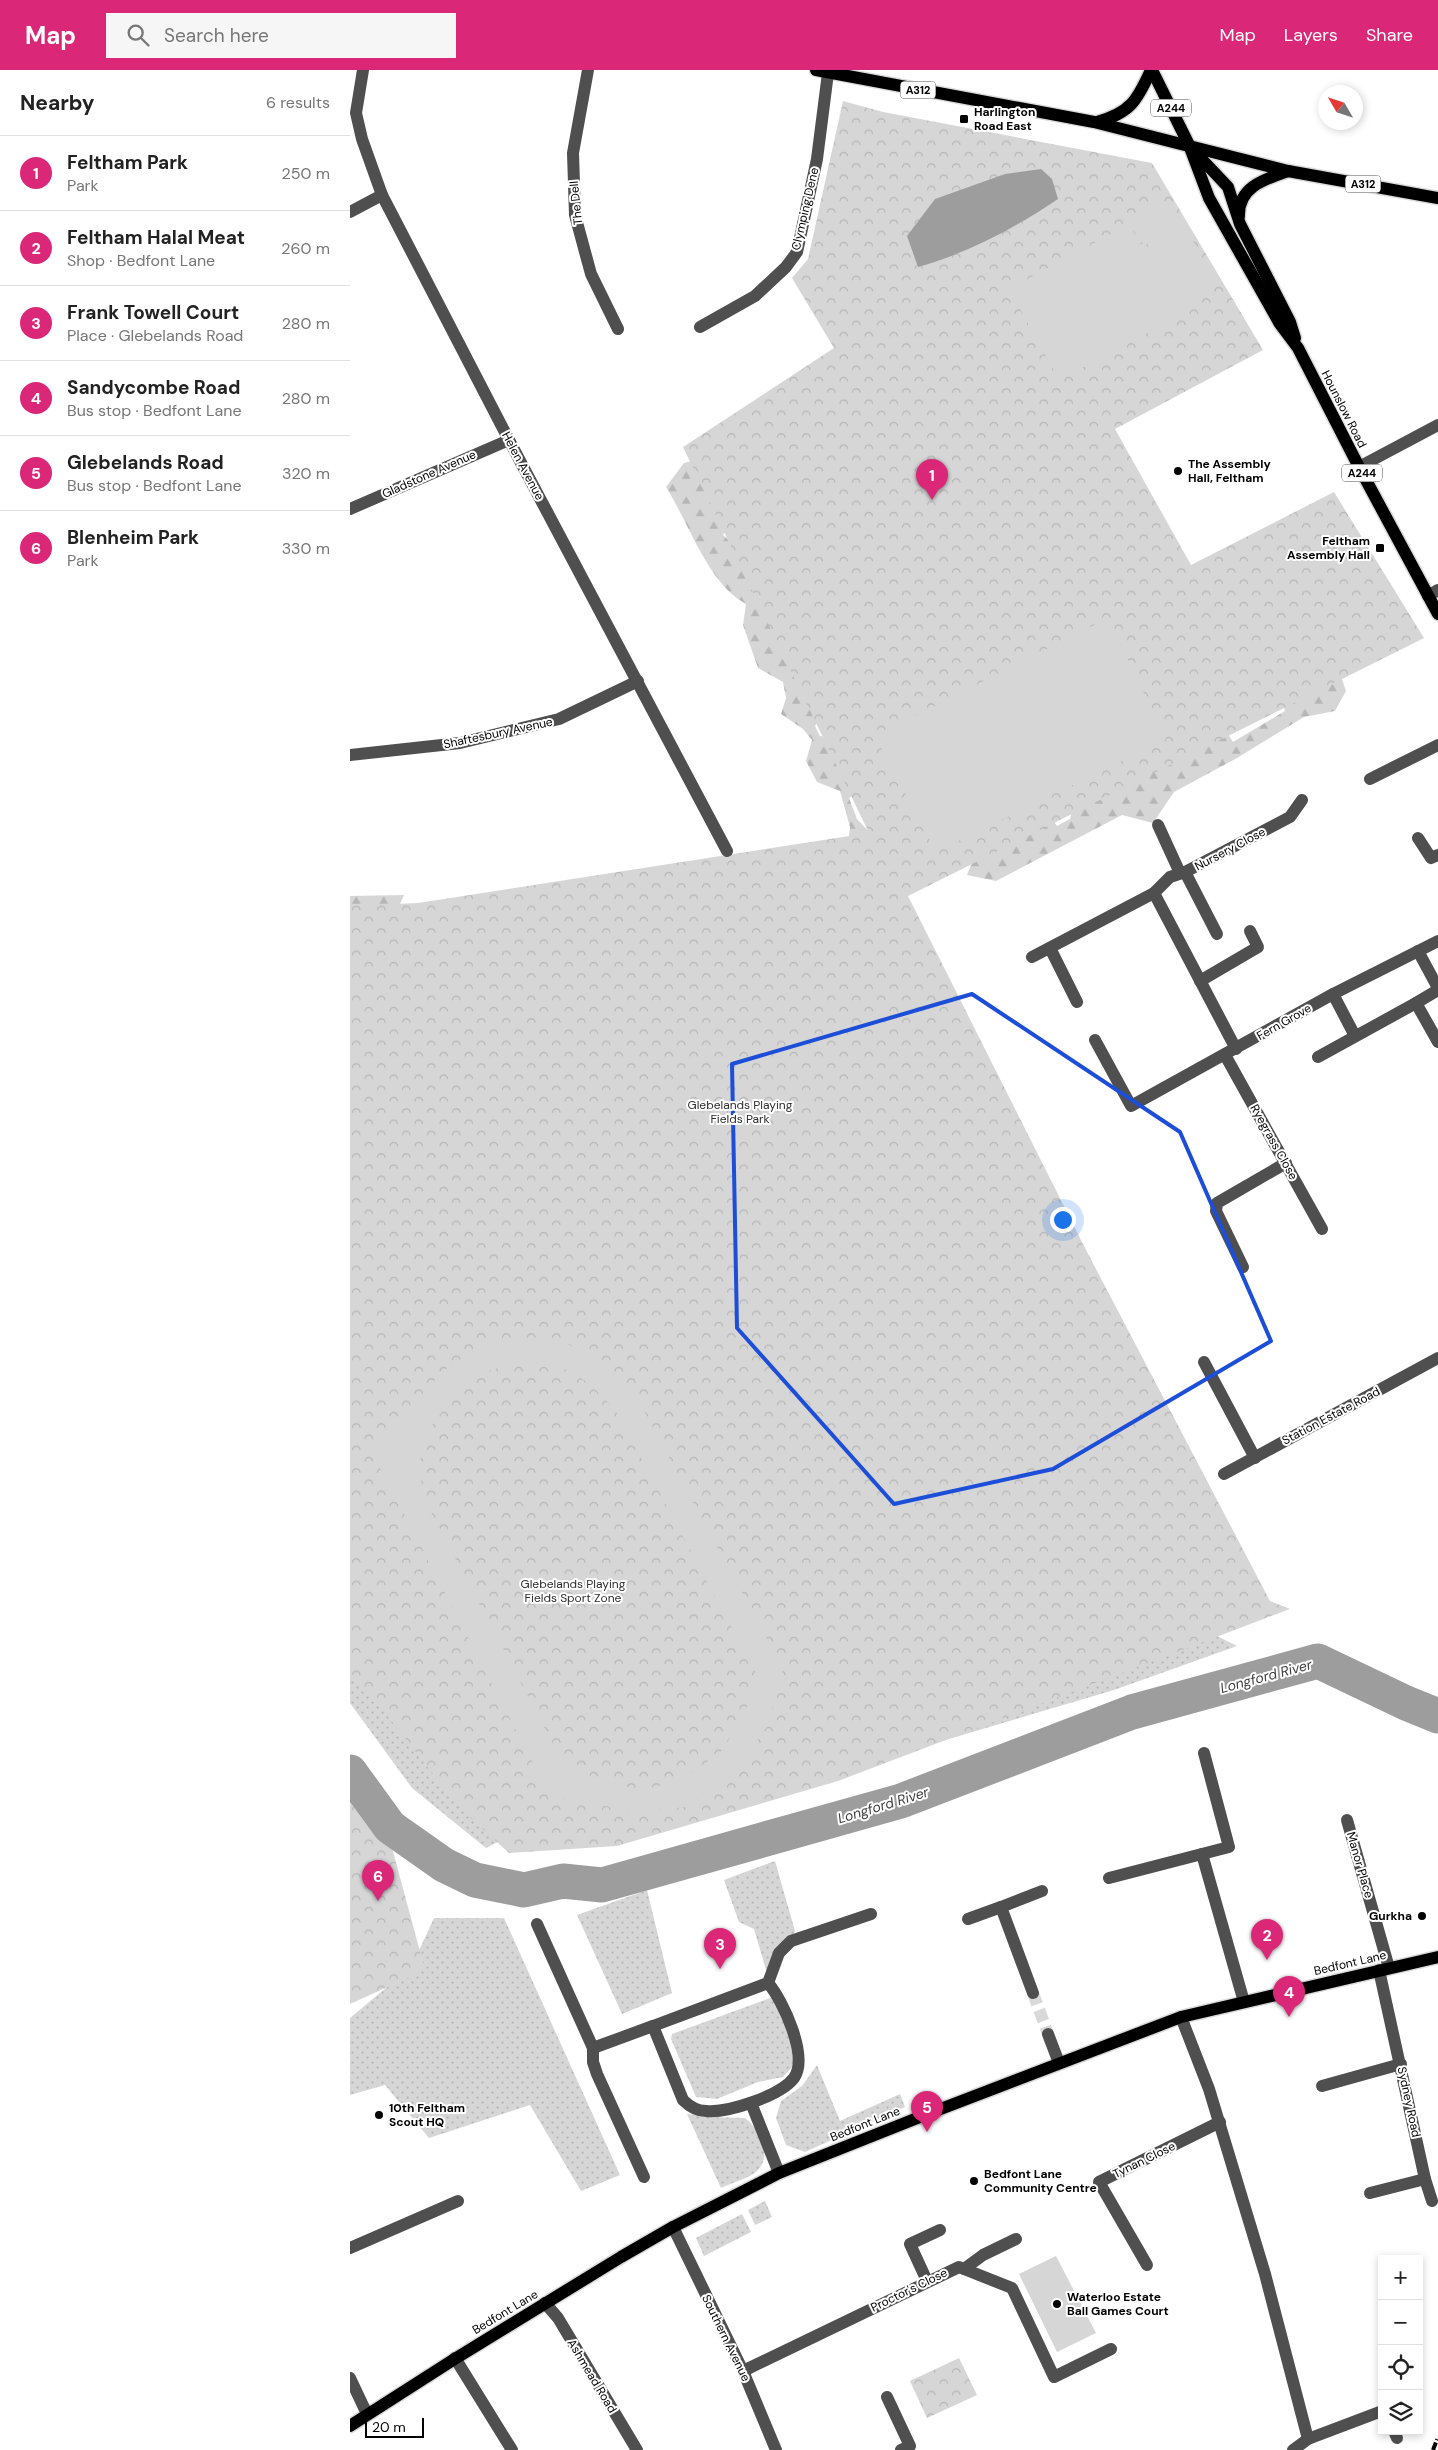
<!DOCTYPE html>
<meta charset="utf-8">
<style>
:root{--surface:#fff;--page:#f6f6f6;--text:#222;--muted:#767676;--line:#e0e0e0;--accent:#db2777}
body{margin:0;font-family:"DM Sans",sans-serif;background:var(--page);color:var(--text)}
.controls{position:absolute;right:15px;bottom:15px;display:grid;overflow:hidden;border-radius:0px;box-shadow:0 2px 8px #0003}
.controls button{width:45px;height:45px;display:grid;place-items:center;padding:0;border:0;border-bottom:1px solid var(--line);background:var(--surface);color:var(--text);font:25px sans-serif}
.compass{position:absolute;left:968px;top:15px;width:45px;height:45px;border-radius:50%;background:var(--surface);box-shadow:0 2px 8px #0003;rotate:309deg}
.scale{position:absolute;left:15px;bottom:12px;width:59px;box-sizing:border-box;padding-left:5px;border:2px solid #000;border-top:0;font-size:14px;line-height:18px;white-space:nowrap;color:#000;-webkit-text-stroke:4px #fff;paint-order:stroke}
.you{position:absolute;left:712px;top:1149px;width:18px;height:18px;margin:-12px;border:4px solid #fff;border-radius:50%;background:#1a73e8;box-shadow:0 0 0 8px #1a73e833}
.badge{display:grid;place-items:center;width:32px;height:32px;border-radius:50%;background:var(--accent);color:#fff;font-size:16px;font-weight:700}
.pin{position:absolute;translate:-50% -41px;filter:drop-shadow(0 1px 2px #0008)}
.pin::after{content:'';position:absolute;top:26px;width:18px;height:15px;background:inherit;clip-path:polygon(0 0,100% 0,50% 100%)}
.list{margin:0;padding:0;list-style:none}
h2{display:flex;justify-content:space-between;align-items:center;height:65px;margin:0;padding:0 20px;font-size:21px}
h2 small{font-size:16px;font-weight:400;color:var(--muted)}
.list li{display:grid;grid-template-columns:32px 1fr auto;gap:15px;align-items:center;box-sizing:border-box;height:75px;padding:0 20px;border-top:1px solid var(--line)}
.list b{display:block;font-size:19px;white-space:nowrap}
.list p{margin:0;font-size:16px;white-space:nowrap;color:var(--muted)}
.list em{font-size:16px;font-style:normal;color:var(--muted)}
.icon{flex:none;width:28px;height:28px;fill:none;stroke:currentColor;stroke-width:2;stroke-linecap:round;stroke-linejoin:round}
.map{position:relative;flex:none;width:1088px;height:2380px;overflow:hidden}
header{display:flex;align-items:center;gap:30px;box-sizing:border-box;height:70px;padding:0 25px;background:var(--accent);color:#fff}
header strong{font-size:24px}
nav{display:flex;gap:28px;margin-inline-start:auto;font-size:18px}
.search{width:350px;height:45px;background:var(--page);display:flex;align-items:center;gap:12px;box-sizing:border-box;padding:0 18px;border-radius:0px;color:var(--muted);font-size:19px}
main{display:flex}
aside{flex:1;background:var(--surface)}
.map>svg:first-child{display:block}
.grass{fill:url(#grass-dots)}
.forest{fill:url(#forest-firs)}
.park{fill:url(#park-crowns)}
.garden{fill:#d6d6d6;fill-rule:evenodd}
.water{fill:#9d9d9d}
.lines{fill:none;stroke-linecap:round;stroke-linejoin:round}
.river{stroke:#9d9d9d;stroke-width:35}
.minor-tunnel{stroke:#d9d9d9;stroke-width:12;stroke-dasharray:12 6;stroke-linecap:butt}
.major-casing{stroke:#dbdbdb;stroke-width:15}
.minor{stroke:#4f4f4f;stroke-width:12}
.major{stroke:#000;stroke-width:12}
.rail{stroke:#000;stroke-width:4;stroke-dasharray:8 2.5 1 2.5;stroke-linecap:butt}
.marked{fill:none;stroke:#1d4ed8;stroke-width:4;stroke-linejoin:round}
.poi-dot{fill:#000;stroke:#fff;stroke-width:2}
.labels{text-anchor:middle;stroke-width:4;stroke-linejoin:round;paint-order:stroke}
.shield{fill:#fff;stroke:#4c4c4c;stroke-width:1}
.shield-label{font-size:11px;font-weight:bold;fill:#000}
.poi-label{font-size:12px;font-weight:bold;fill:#000;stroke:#fff;text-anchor:start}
.street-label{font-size:12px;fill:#000;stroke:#fff}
.park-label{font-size:12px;fill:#2d2d2d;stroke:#fff}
.water-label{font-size:14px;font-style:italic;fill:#3e3e3e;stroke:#fff}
</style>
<header>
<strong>Map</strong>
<div class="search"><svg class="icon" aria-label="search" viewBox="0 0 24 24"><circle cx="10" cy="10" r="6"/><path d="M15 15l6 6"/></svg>Search here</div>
<nav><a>Map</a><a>Layers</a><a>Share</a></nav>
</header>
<main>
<aside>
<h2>Nearby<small>6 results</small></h2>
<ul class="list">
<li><span class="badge">1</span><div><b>Feltham Park</b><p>Park</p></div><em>250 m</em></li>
<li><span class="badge">2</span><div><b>Feltham Halal Meat</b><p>Shop · Bedfont Lane</p></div><em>260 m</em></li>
<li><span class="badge">3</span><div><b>Frank Towell Court</b><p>Place · Glebelands Road</p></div><em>280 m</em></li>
<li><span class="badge">4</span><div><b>Sandycombe Road</b><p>Bus stop · Bedfont Lane</p></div><em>280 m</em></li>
<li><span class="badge">5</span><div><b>Glebelands Road</b><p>Bus stop · Bedfont Lane</p></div><em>320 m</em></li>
<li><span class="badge">6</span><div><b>Blenheim Park</b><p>Park</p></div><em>330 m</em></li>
</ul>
</aside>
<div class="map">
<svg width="1088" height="2380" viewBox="0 0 1088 2380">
<defs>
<pattern id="grass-dots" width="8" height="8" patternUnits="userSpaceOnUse" patternTransform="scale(1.25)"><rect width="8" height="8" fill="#d6d6d6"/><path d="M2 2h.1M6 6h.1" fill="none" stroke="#b6b6b6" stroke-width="1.8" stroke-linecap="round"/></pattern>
<pattern id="forest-firs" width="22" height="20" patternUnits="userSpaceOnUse" patternTransform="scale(1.25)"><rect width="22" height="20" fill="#d6d6d6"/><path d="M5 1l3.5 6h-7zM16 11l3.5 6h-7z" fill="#b6b6b6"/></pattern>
<pattern id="park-crowns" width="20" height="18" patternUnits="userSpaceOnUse" patternTransform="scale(1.25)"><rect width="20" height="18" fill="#d6d6d6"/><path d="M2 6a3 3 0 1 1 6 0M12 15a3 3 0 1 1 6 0" fill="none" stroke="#b6b6b6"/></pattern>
</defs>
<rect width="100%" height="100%" fill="#fff"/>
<g class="grass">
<polygon points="0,1496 161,1765 136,1778 62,1718 0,1633"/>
<polygon points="861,1563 887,1576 764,1620 545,1685"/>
<polygon points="425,1791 445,1861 419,1910 404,1859 389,1852 374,1810"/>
<polygon points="297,1820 322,1923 272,1944 227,1845"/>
<polygon points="84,1848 154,1848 270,2105 231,2121 180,2035 79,2068 35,2015 0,2025 0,1948 62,1896"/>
<polygon points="423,1927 438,1960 444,1995 433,2007 408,2012 367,2029 346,2027 321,1969 322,1964"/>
<polygon points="467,1995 490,2051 550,2024 555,2037 455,2082 436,2075 426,2048 431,2031 452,2016"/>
<path d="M337,2044L363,2047L395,2048C410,2060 424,2085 406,2102C397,2109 381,2113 371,2118Z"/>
<polygon points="415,2131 422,2147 405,2155 398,2140"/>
<polygon points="392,2144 401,2162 354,2186 346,2168"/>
</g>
<g class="forest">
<path d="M350,389L378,456L373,465L384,475L474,643L465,656L470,666L477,667L518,714L499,728L507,749L526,769L498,774L500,757L490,721L467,712L456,691L462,670L453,659L431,644L436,628L433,612L408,598L393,555L396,534C358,514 339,453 316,417L334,393Z"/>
<polygon points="986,591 996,621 985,641 954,647 887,688 824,722 803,753 772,745 646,811 617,805 630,773 695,737 707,756 720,749 732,706 863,640 883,672 935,641 928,614"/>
<polygon points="54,825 23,894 0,895 0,826"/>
</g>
<g class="park">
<polygon points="493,31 533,42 802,93 913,280 765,359 841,495 984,422 1074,568 558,826 735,1178 920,1531 940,1539 488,1711 267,1776 159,1783 109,1737 29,1635 0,1602 0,836 68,833 519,763 333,377 484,278 442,208 458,189"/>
<polygon points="0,1715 38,1763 75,1900 0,1934"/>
<polygon points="609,2288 627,2325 577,2348 560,2311"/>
</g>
<g class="garden">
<polygon points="817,130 831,156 794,176 780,150"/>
<polygon points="779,154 794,180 835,157 868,216 825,239 829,246 709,310 659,219"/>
<polygon points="758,548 816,669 586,782 525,666"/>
<path d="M161,1269H201L240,1282L288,1330L433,1599L418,1655L388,1700L336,1737L289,1742L200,1726L22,1382L92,1302L125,1279ZM165,1293C175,1293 187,1292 197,1294C227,1299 248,1320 267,1343L406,1603L395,1645L370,1683L326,1713L288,1720L242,1707L204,1676L73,1427L69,1395L79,1359L109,1320L135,1302Z"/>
<polygon points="706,2186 746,2263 707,2282 669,2204"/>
</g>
<path class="water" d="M691,99L702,109L708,129C665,158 618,183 568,197L557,166L585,129L655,104Z"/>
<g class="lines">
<polyline class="river" points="0,1702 40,1757 94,1795 125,1810 174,1820 213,1811 252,1815 551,1731 782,1642 968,1591 1056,1633 1088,1646"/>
<polyline class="minor-tunnel" points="683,1923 698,1964"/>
<g class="major-casing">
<g id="major">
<polyline points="466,0 744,52 938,101 1088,128"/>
<polyline points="802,0 839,75 859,128 930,254 948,278 1009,397 1088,544"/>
<path d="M747,52C780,43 787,31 801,0"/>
<polyline points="844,81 878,117 890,154 940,252 945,268"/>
<path d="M889,146C888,117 915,109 938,101"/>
<polyline points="0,2356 103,2290 271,2187 323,2157 429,2103 575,2045 831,1947 1088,1887"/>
</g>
</g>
<g class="minor">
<polyline points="13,0 6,43 12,69 32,125 159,370 377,781"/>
<polyline points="238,0 223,83 225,145 241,204 268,259"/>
<polyline points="0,142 32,125"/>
<polyline points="350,257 405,226 436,197 447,182 467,89 478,3"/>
<polyline points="1009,397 1088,355"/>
<polyline points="0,439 159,370"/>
<polyline points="1078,526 1088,520"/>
<polyline points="0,685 110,673 209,649 288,611"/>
<polyline points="1020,709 1088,675"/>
<polyline points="808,755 830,803"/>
<polyline points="1068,768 1081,788 1088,785"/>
<polyline points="835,802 867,864"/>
<polyline points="804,823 886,979"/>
<polyline points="700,878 727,932"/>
<polyline points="1068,881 1088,918"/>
<polyline points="682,887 804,823 820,807 835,802 940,747 952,730"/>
<polyline points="850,911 908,877 900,861"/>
<polyline points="1088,920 1066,933 1088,972"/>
<polyline points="983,924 1005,966"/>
<polyline points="745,970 781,1036 983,924 1088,871"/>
<polyline points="875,985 972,1159"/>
<polyline points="968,987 1066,933"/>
<polyline points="893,1197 866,1141 867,1133 936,1093"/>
<polyline points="854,1292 905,1388"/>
<polyline points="874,1404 1088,1288"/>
<polyline points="997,1750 1039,1898"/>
<polyline points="852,1784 894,1932"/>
<polyline points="759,1808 879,1777 854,1683"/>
<polyline points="618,1849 651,1837"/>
<polyline points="187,1854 243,1978 303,1956"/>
<polyline points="1029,1900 1075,2109 1082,2131"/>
<path d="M418,1913C433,1930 459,1987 444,2008C430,2026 378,2043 356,2041C347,2041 339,2036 333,2030L303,1956L418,1913L429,1883L441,1871L521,1844"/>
<polyline points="683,1923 651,1837 692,1821"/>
<polyline points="831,1947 859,2019 915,2204 958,2369"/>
<polyline points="698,1964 709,1993"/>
<polyline points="243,1978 243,1992 247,2004 294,2107"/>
<polyline points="972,2016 1051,1994"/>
<polyline points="401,2033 429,2103"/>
<polyline points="1020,2123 1075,2109"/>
<polyline points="323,2157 393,2301 426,2380"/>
<polyline points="0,2178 108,2131"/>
<polyline points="797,2195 749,2112 870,2052"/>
<polyline points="614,2199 633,2185 666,2169"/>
<polyline points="577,2211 560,2174 590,2160"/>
<polyline points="195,2233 208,2248 287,2380"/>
<polyline points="105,2288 162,2380"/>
<polyline points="393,2301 609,2197 662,2218 704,2307 761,2279"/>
<polyline points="0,2308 17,2344"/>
<polyline points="537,2327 560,2376 551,2380"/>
<polyline points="1044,2361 1047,2368"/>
<polyline points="943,2380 958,2369 1032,2341"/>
</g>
<use href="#major" class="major"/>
<polyline class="rail" points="1083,2380 1088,2367"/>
</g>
<path class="marked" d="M622,924L830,1062L921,1271L703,1399L544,1434L387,1258L382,994Z"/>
<g class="poi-dot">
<rect x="609" y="44" width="10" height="10" rx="2.5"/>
<circle cx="828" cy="401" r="5"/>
<rect x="1025" y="473" width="10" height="10" rx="2.5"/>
<circle cx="1072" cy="1846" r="5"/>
<circle cx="29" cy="2045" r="5"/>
<circle cx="624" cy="2111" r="5"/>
<circle cx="707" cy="2234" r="5"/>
</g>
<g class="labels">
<g class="shield">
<rect x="550.5" y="11.5" width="35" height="17" rx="4"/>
<rect x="801" y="29.5" width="40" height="17" rx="4"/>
<rect x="995.5" y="105.5" width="35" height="17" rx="4"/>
<rect x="992" y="394.5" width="40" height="17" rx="4"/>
</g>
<g class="shield-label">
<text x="568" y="24">A312</text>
<text x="821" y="42">A244</text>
<text x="1013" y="118">A312</text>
<text x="1012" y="407">A244</text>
</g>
<g class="poi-label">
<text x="624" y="46">Harlington<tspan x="624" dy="14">Road East</tspan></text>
<text x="838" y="398">The Assembly<tspan x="838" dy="14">Hall, Feltham</tspan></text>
<text x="1020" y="475" text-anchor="end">Feltham<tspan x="1020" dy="14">Assembly Hall</tspan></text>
<text x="1062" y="1850" text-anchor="end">Gurkha</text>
<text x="39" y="2042">10th Feltham<tspan x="39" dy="14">Scout HQ</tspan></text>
<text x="634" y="2108">Bedfont Lane<tspan x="634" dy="14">Community Centre</tspan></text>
<text x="717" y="2231">Waterloo Estate<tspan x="717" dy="14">Ball Games Court</tspan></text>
</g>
<g class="street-label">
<text transform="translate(226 133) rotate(-96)" y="4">The Dell</text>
<text transform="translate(455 139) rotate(-77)" y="4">Clymping Dene</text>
<text transform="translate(994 339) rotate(63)" y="4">Hounslow Road</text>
<text transform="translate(173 396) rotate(62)" y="4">Helen Avenue</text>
<text transform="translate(79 404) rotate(-24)" y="4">Gladstone Avenue</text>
<text transform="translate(148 663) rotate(-12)" y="4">Shaftesbury Avenue</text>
<text transform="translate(880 779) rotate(-28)" y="4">Nursery Close</text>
<text transform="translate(934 952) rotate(-30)" y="4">Fern Grove</text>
<text transform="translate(924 1072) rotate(61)" y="4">Ryegrass Close</text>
<text transform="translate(981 1346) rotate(-28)" y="4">Station Estate Road</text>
<text transform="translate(1010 1795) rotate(74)" y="4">Manor Place</text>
<text transform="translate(1000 1893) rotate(-13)" y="4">Bedfont Lane</text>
<text transform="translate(1059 2032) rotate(78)" y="4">Sydney Road</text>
<text transform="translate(515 2054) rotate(-22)" y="4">Bedfont Lane</text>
<text transform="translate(794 2090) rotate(-26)" y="4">Tynan Close</text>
<text transform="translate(559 2220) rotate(-26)" y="4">Proctor's Close</text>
<text transform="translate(155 2242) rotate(-31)" y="4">Bedfont Lane</text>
<text transform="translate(376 2268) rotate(64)" y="4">Southern Avenue</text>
<text transform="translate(242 2306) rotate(59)" y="4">Ashmead Road</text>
</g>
<g class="park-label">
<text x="390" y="1039">Glebelands Playing<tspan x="390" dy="14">Fields Park</tspan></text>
<text x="223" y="1518">Glebelands Playing<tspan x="223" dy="14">Fields Sport Zone</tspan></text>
</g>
<g class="water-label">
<text transform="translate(916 1606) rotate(-15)" y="5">Longford River</text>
<text transform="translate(533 1735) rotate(-17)" y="5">Longford River</text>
</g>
</g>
</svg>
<div class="controls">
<button>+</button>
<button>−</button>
<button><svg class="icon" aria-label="locate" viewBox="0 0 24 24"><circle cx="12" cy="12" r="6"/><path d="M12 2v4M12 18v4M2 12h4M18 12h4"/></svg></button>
<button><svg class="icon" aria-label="layers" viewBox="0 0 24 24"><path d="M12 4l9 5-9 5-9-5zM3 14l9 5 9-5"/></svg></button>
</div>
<svg class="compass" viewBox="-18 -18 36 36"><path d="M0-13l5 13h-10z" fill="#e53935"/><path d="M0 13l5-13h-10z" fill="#767676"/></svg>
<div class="scale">20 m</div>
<div class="you"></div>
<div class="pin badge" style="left:582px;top:430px">1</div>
<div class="pin badge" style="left:917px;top:1890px">2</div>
<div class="pin badge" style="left:370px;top:1899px">3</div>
<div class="pin badge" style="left:939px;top:1947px">4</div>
<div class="pin badge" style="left:577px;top:2062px">5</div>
<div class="pin badge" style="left:28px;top:1831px">6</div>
</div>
</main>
